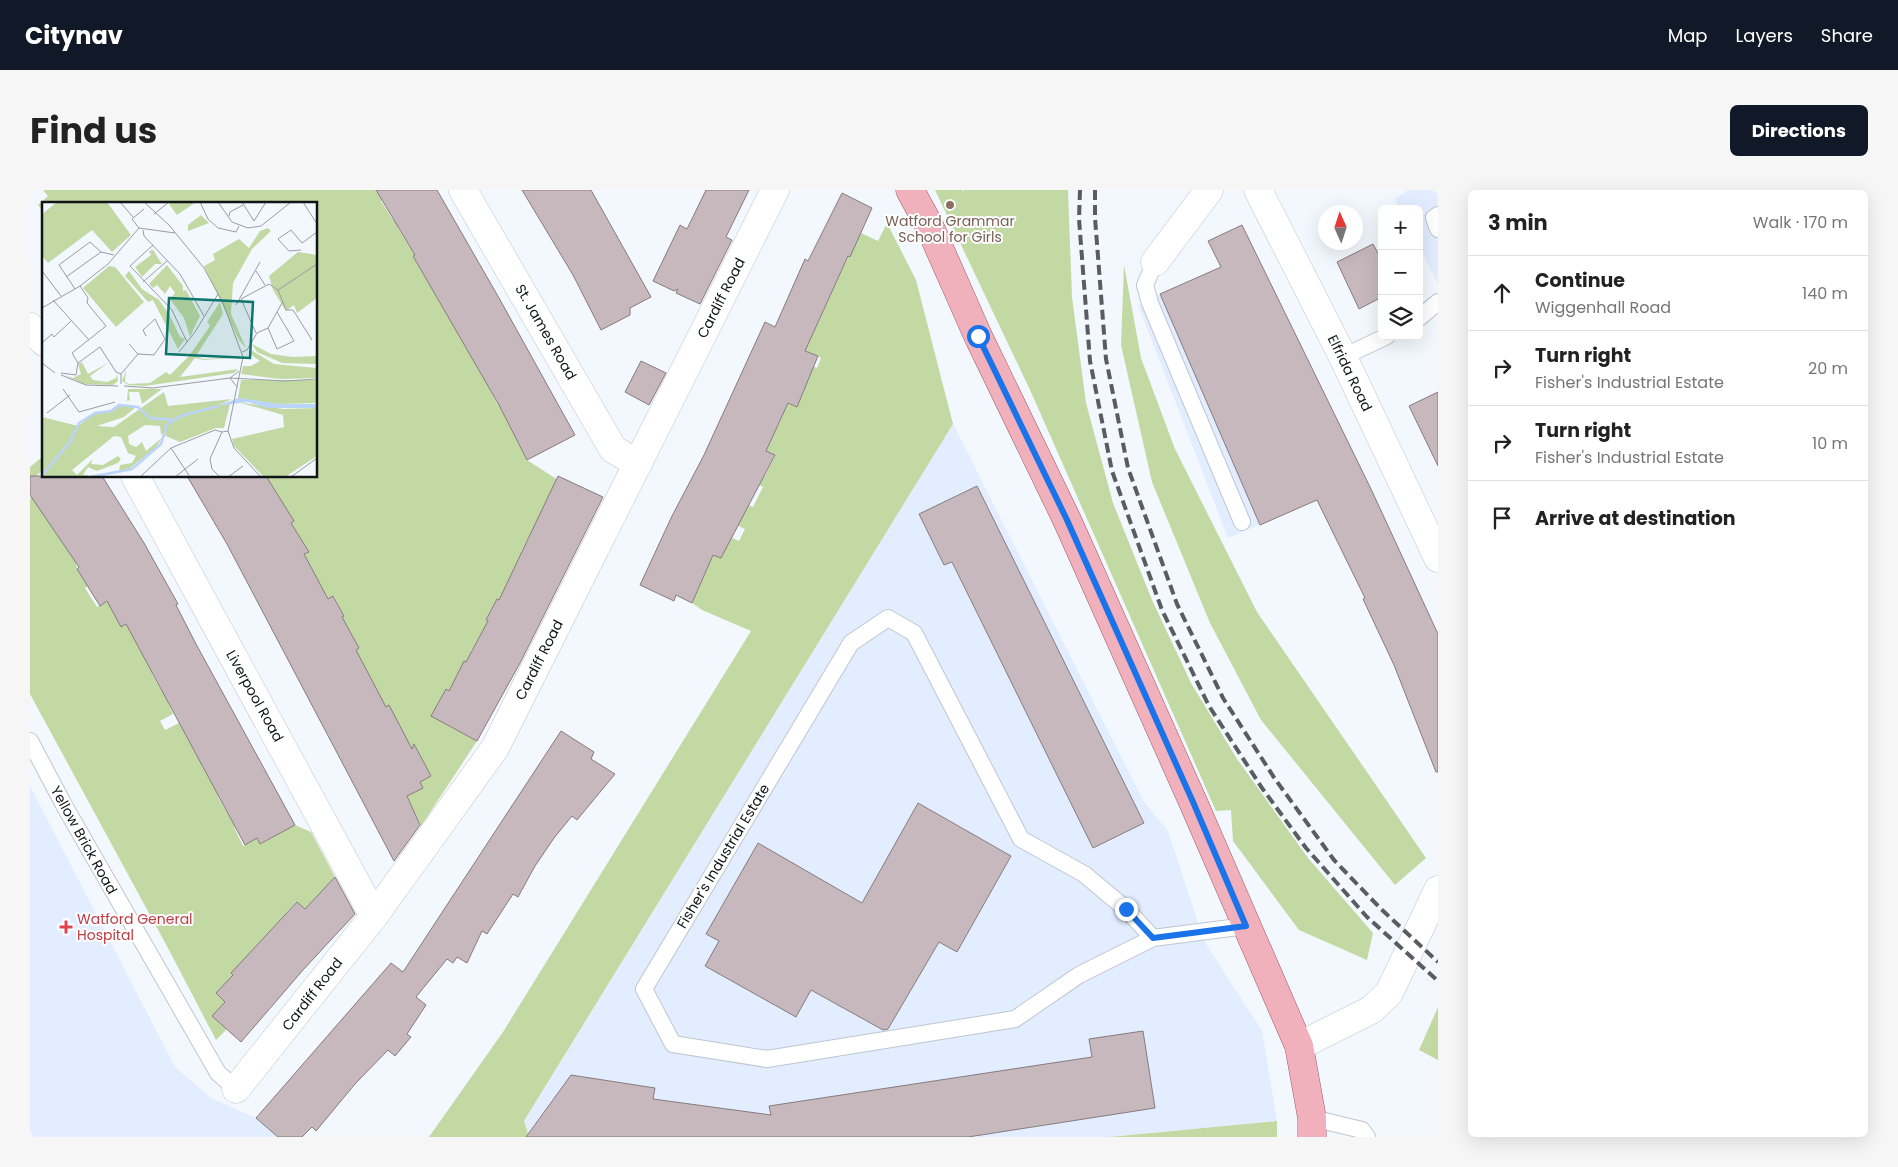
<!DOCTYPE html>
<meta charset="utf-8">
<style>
:root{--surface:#fff;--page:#f6f6f6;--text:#222;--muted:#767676;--line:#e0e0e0;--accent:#111827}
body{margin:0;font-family:Poppins,sans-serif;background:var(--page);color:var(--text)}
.controls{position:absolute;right:15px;top:15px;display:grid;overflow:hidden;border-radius:8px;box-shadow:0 5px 20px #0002}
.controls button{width:45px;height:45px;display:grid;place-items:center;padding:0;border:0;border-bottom:1px solid var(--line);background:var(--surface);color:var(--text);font:25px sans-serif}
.compass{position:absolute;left:1288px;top:15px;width:45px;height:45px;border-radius:50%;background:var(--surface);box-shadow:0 5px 20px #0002;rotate:357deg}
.stop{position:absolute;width:15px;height:15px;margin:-11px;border:4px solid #1a73e8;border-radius:50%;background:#fff}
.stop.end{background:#1a73e8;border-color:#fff;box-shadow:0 1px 5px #0008}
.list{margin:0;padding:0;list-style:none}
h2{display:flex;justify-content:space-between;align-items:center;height:65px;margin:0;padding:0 20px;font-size:21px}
h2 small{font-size:16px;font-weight:400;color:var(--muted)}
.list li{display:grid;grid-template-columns:32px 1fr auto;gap:15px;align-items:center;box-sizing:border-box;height:75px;padding:0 20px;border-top:1px solid var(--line)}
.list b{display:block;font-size:19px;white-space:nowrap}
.list p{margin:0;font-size:16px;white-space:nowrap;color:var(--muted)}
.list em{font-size:16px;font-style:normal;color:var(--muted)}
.icon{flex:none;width:28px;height:28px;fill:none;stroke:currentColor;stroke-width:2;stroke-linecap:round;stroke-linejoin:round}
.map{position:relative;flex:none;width:1408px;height:947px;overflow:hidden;border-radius:8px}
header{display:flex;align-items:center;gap:30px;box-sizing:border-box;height:70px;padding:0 25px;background:var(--accent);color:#fff}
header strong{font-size:24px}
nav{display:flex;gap:28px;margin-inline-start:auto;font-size:18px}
.intro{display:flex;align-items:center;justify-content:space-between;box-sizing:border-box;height:120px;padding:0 30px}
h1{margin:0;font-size:35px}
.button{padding:12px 22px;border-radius:8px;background:var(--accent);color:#fff;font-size:18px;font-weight:700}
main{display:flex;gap:30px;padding:0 30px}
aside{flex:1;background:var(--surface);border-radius:8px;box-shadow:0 5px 20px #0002}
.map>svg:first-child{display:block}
.built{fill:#e2edff}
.green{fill:#c2d9a4}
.building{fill:#c6b8bc;stroke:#877b7e}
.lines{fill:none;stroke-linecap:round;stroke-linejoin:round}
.service-casing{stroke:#bfc6d0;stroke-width:18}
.minor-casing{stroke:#bfc6d0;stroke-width:29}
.primary-casing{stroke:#9b5866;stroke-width:29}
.service{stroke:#fff;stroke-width:16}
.minor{stroke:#fff;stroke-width:28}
.primary{stroke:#f0b1bd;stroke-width:28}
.rail{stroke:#595c61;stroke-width:4;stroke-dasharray:10 5;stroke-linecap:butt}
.route{stroke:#1a73e8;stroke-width:6}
.education-dot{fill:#8d6e63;stroke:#fff;stroke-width:2}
.health-dot{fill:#e0444e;stroke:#fff;stroke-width:2}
.labels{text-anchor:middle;stroke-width:4;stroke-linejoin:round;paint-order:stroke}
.education-label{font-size:14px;fill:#785e54;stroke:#fff}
.street-label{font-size:14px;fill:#111417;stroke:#fff}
.health-label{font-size:14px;fill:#be3a42;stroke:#fff;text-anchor:start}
.inset-river{fill:none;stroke:#bbd4fb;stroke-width:2.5}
.inset-road{fill:none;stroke:#999ca2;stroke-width:1}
.view{fill:#0f766e;fill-opacity:0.15;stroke:#0f766e;stroke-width:2.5}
.inset-edge{fill:none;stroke:#111417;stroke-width:2.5}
</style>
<header>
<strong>Citynav</strong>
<nav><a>Map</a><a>Layers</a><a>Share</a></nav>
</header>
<div class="intro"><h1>Find us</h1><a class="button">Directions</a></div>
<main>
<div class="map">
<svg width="1408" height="947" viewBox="0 0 1408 947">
<rect width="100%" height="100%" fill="#f3f7fe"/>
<g class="built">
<polygon points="1378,0 1408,0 1408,94 1389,57 1389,19 1370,19 1365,9"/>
<polygon points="1154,93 1254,324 1198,348 1108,115"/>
<polygon points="923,234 1114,612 1138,641 1174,751 1232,841 1247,931 1077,947 499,947 494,932"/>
<polygon points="0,596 145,877 181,908 226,928 252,947 0,947"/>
</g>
<g class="green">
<polygon points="13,0 346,0 347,2 350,0 364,0 366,2 351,11 363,30 377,21 382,29 368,38 379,56 392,48 398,57 383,66 453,187 466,180 458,196 468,215 482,208 488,252 497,270 528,290 514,347 502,341 491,362 504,369 478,415 467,410 456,430 467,437 447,452 441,461 445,477 434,472 425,490 428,506 416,499 412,532 447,551 391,636 377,606 393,598 390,592 401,586 386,579 358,516 354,518 307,470 329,458 291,439 314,426 304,406 280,419 274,408 292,398 281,378 253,377 278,362 274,354 235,348 264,331 256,320 224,286 286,286 286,14 34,14 32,12 29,14 14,14 14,22 8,15 18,6"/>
<polygon points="905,0 933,0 932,4 934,0 1038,0 1042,107 1056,213 1083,313 1122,410 1161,493 1207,569 1278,668 1343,743 1337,770 1269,740 1203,651 1201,620 1186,621 1001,202"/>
<polygon points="857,33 886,90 923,234 494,931 499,947 399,947 473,842 721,441 672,420 662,413 681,364 691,368 696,358 678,337 709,351 715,339 704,334 692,304 723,317 733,297 705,284 710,275 735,286 745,266 720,254 748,236 753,224 741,206 767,217 775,173 787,178 791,168 765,156 769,148 786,137 809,85 831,43 848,51"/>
<polygon points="1094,75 1111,168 1145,259 1227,422 1396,668 1365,695 1231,530 1180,433 1122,292 1091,155"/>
<polygon points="12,267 14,280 0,290 0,277"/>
<polygon points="9,306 46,371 47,379 53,388 77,373 83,381 55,398 67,417 93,402 97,410 81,419 91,436 99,432 118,447 106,453 117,472 135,476 122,484 132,502 145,495 151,505 138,513 143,524 130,531 135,540 161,527 157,547 167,566 184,569 172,576 183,595 195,589 200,600 188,607 199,626 211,619 217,630 204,637 213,656 227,648 231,654 265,635 281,642 305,687 275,719 266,712 250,730 251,746 243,738 226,756 210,791 195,812 197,839 186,850 139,760 0,504 0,308"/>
<polygon points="1408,817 1408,870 1389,860"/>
<polygon points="1247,931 1247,947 1077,947 1090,946"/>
</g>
<g class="building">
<polygon points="346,0 407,0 469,108 545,245 497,270 469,215 383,66 385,65"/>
<polygon points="492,0 561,0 621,107 600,118 600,125 571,140 543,85"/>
<polygon points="676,0 719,0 696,47 702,50 670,114 646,103 648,99 644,101 623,91 650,35 657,39"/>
<polygon points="812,3 842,18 820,67 818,66 775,161 788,166 767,217 758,213 736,261 745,265 691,368 683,365 662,413 646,405 644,411 610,395 642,326 674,265 735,132 745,137 775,69 778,71"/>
<polygon points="1212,35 1341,299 1408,444 1408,582 1406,582 1364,475 1333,409 1335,408 1287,310 1230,335 1130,104 1191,77 1178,51"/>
<polygon points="1343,54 1352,70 1352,107 1329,119 1307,72"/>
<polygon points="611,171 636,183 619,215 595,202"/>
<polygon points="1408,202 1408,276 1379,216"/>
<polygon points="0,286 72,286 114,353 148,414 146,415 166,454 265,635 230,654 227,648 215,655 96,434 91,437 77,411 70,416 47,379 49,377 0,305"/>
<polygon points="157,286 236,286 264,331 261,333 279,362 274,364 298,409 303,406 314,426 312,427 329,458 326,460 337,481 356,517 359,515 382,559 384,554 401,586 390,592 393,598 377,606 390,635 364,671 197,354"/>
<polygon points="528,286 573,307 490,473 447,551 401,526 416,499 419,501 434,471 436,472 458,431 456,430 467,409 469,410"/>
<polygon points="947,296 1114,633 1063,658 922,372 914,375 889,324"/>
<polygon points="531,541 564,562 561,569 585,584 547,630 542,626 524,648 505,676 488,707 483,704 457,744 452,741 437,773 427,767 423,773 417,769 386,807 396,815 377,844 381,847 365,866 358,860 325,894 286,941 282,937 272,947 248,947 226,928 361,773 373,782"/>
<polygon points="888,613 981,666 927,762 909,752 858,839 853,840 781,800 766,827 675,776 689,751 676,744 728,653 832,713"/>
<polygon points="305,687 325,724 273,780 211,852 182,826 195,812 186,803 203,785 201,783 267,712 275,719"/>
<polygon points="1113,841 1125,918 938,947 496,947 541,885 625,898 623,909 741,925 739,916 1062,867 1059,849"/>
</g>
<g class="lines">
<g class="service-casing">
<g id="service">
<polyline points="1408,25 1404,28 1408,39"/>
<polyline points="1125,72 1115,95 1120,113 1212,332"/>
<polyline points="1389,128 1408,112"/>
<polyline points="1313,167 1357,146"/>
<polyline points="0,551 35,617 188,883 206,899"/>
<polyline points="1123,748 1096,719 1054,684 991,649 884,443 858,428 821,453 614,799 643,854 737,869 985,829 1049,785 1123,748 1216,736"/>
<polyline points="1282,928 1332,940 1337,947"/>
</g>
</g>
<g class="minor-casing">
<g id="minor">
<polyline points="433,0 583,259 608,274"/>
<polyline points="1228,0 1313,167 1408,368"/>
<polyline points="1125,72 1179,0"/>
<polyline points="0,137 14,152"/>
<polyline points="105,286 344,726"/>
<polyline points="1269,856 1341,820 1359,803 1408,700"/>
<polyline points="206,899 344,726 465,558 745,0"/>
</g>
</g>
<g class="primary-casing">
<polyline id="primary" points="880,0 899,35 948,146 1037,330 1163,612 1269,856 1282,928 1282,947"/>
</g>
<use href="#service" class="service"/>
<use href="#minor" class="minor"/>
<use href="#primary" class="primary"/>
<g class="rail">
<polyline points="1050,0 1049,29 1060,171 1082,281 1132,420 1179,516 1232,598 1276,658 1337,727 1408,791"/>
<polyline points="1065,0 1065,28 1076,169 1098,278 1147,414 1193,508 1245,589 1304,670 1351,719 1408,772"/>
</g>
</g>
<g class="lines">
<polyline class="route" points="948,146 1037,330 1163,612 1216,736 1123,748 1096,719"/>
</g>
<circle class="education-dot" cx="920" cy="15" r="5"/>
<path class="health-dot" d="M33.5 729.5h5v5h5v5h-5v5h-5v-5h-5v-5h5z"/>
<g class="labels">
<g class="education-label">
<text x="920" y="36">Watford Grammar<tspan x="920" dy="16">School for Girls</tspan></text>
</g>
<g class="street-label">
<text transform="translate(691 108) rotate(-63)" y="5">Cardiff Road</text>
<text transform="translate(516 142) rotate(60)" y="5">St. James Road</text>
<text transform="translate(1320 183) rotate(64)" y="5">Elfrida Road</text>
<text transform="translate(509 470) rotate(-63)" y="5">Cardiff Road</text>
<text transform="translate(225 506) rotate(61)" y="5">Liverpool Road</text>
<text transform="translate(54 650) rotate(61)" y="5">Yellow Brick Road</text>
<text transform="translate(693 666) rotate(-59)" y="5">Fisher's Industrial Estate</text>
<text transform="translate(282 804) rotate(-52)" y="5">Cardiff Road</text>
</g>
<g class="health-label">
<text x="47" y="734">Watford General<tspan x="47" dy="16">Hospital</tspan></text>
</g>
</g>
<g transform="translate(12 12)">
<rect width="275" height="275" fill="#f3f7fe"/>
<path d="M15,0H65L89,33L70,50L50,28L6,61L0,54V12ZM129,0H154L135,13L127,2ZM159,13L167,21L146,29V23ZM226,26L229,29L210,47L191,81L189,112L204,146L197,138L162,64L173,58L171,52L197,37L207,46L218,29ZM111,48L120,62H113L100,75L93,65L109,53L107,49ZM256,50L275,53V96L255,111L252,103L244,109L231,88L227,74ZM125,63L141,84V89L144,88L158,114L148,135L142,116L128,97L133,91L128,84L123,92L115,83L111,86L107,82ZM67,64L73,65L102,100L74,125L41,86ZM87,69L100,87L117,98L127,112L138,135L143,137L136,147L111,98L106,100L83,74ZM178,100L181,112L154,154L162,157L198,155V157L190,156L162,158L153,156L138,175L196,167L192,171L103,184L86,183L80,179L84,168L83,180L87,182L108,181L124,170L128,173L147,154L168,124L165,120ZM210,142L229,152L251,155L275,154V162L240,161L215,150ZM209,148L232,162L275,166V176L238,177L199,172L201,164H209L218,159L207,151ZM40,160L46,172L66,161L48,174L51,178L65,180L74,176L75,172L76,179L71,183L42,182L22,173L31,176L39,172L36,162ZM199,178H275V201L236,202L196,196ZM120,187L100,202L97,190H87L88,198L85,199L86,187ZM122,190L126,204L190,197L177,203L188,202L182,226H174L138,240L119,232L118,224L103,223L86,234L87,242L94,245L100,240L104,249L121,235L114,245L87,267L77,269L78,263L90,261L94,254L86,251L79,235L72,234L30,268L35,273L51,257L49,262L61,263L76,254L79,257L76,261L55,269L46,265L41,273H46L45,275H0V215L36,224L53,211L69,209L77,203L94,205L82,215L55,224L72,225ZM196,200L241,207L275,206V254L243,275H222L192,244L190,237L242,225L241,213Z" fill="#c2d9a4"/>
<path d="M197,196L236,202H275V206H226L206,200L174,204Z" fill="#bbd4fb"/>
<path class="inset-river" d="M1,272L28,240L37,221L53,211L69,209L77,203L96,205L108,216L133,218M48,275L90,267L119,242L125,223L139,214L176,204"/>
<path class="inset-road" d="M78,0L91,15M102,0L127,23L162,66L181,101L201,155L186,229L192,246L219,275M158,0L166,17L176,26L194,30L197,24M176,0L190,20L206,26L219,24L249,0M200,0L212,19L224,0M261,0L275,22M112,12L127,0M187,14L188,10L201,3M97,26L133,31M97,26L90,17L102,7M101,28L102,34L138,72L162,114M111,43L88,64L130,108L145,140M259,48L247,49L236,37L249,28L260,41L275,30M0,69L19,94M214,69L223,83M24,75L59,50L72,53M101,80L125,59M38,84L46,96L45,101L64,124L30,151L36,161L58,145L74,170L79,172V182M33,87L17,63L48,40L59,50M236,88L244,108H251L270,138M236,88L275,62M11,98L47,138M194,103L218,60M0,106L38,84L66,62L97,26M226,126L235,147L252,139L235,110M214,131L199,97L227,82L236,88M0,141L10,132L12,135L29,119M137,150L153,130L176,92M200,150L205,148L215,131L226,126L240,101M96,152L112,153L123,137L113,117L101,128L104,134M0,161L13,171M19,171L34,173L36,161M79,172L96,152L87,142M19,173L44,183L76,184M82,184L111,186L188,176L244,179L275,177M195,185L188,176L197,169M21,187L37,210L73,200M5,211L28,193M129,246L148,275M98,275L129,246L173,228L180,230M133,275L156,257M178,275L170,267L168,257L180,230L186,229M186,275L201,264M249,275L275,256"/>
<path class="view" d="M127,96L211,100L208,156L124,152Z"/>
<rect width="275" height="275" class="inset-edge"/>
</g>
</svg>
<div class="controls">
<button>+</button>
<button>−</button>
<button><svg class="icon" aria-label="layers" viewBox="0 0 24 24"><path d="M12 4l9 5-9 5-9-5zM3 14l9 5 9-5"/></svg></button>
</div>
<svg class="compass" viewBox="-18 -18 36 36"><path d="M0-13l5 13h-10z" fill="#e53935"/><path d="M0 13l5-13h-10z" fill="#767676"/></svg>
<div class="stop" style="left:948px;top:146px"></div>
<div class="stop end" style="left:1096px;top:719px"></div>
</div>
<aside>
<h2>3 min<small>Walk · 170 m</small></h2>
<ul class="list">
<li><svg class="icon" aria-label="ahead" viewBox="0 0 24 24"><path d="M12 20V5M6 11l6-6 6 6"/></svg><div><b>Continue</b><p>Wiggenhall Road</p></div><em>140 m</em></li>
<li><svg class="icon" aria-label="right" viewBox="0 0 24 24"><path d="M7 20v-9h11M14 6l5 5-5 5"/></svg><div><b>Turn right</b><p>Fisher's Industrial Estate</p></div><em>20 m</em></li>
<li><svg class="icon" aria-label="right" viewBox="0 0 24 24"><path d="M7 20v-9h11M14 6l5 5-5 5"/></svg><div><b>Turn right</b><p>Fisher's Industrial Estate</p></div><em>10 m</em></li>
<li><svg class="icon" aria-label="arrive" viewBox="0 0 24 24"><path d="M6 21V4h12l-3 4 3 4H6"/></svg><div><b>Arrive at destination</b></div></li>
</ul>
</aside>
</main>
